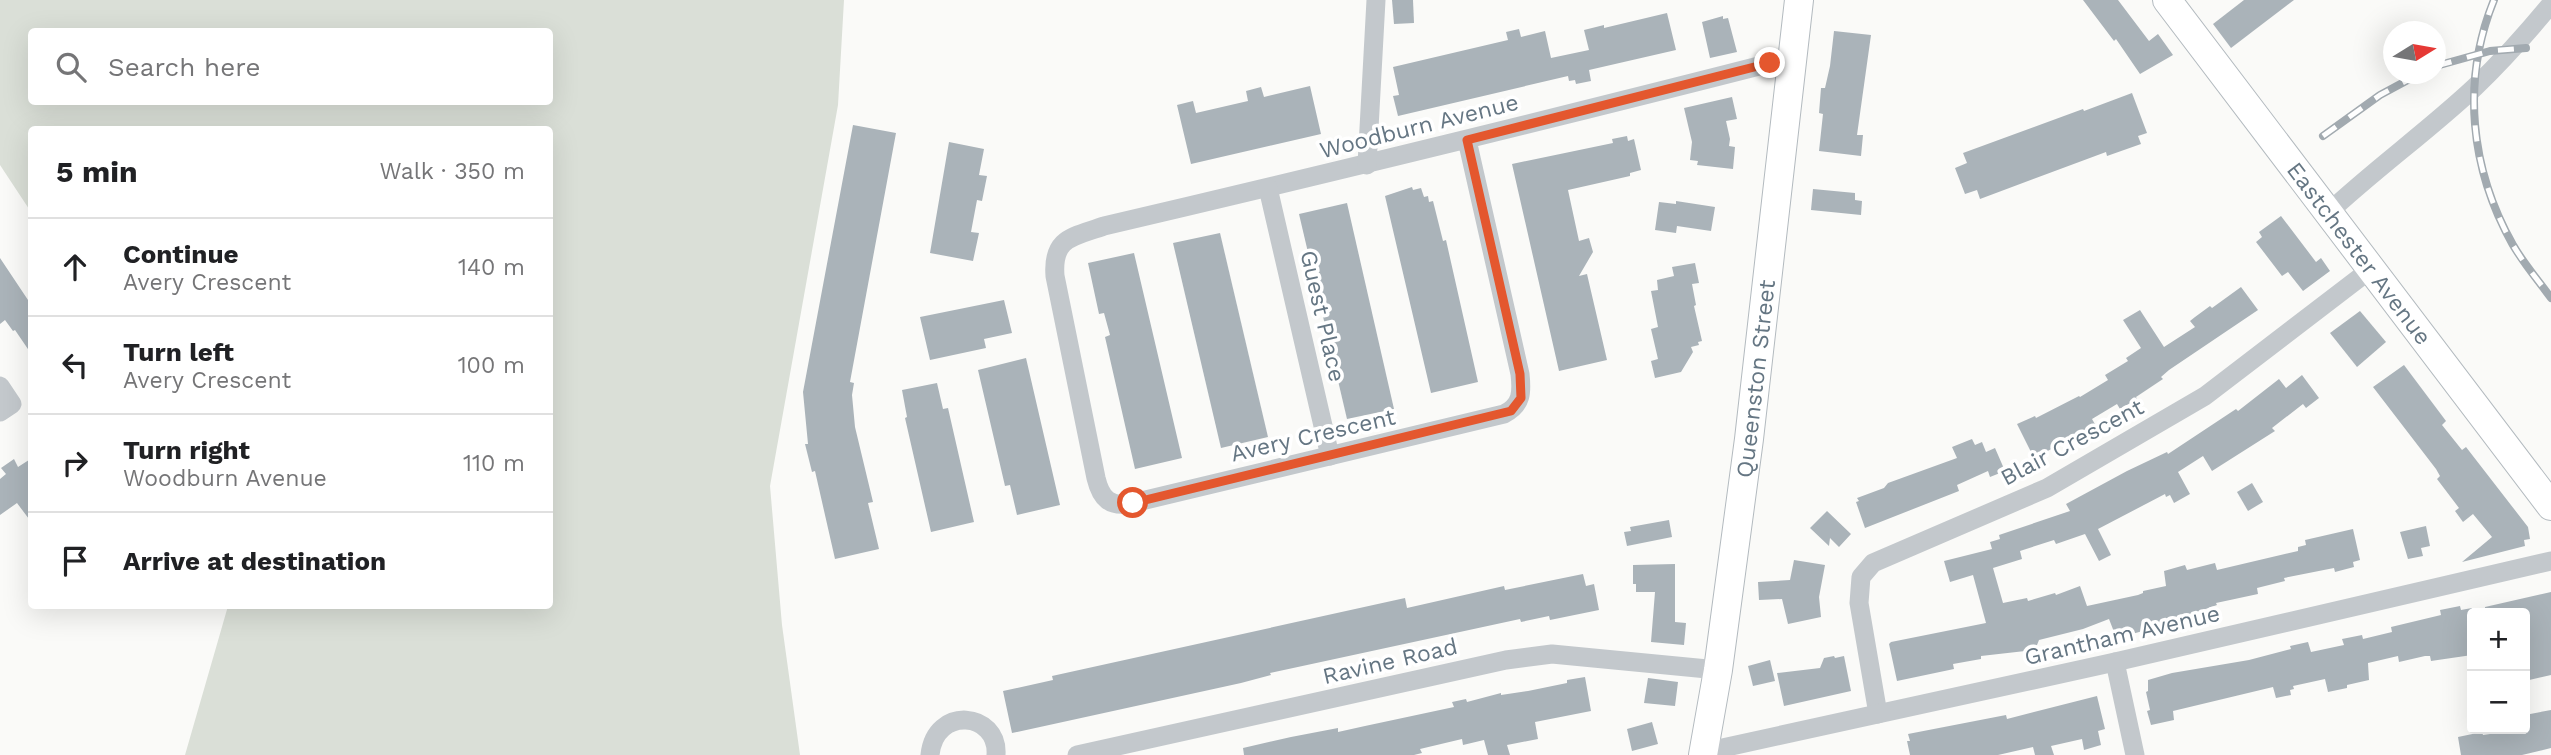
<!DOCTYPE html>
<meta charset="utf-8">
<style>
:root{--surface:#fff;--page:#f6f6f6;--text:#202124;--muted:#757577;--line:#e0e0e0}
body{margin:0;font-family:"Work Sans",sans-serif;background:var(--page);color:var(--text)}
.controls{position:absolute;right:21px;bottom:21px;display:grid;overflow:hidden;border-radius:7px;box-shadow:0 7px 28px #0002}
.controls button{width:63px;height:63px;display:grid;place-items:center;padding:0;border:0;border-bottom:2px solid var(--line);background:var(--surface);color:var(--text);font:35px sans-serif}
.compass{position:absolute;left:2383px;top:21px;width:63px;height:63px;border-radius:50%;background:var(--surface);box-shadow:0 7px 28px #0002;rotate:79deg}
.stop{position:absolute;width:21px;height:21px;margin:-16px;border:5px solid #e4572e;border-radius:50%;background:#fff}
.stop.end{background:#e4572e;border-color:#fff;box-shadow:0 2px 7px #0008}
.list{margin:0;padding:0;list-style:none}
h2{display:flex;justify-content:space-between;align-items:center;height:91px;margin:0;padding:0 28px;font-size:30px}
h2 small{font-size:23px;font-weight:400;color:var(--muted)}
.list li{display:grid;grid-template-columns:46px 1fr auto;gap:21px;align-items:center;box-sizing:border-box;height:98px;padding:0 28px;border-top:2px solid var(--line)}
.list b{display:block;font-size:26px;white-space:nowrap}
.list p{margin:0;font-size:23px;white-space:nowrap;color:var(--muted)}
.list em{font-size:23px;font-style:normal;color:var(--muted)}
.icon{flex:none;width:38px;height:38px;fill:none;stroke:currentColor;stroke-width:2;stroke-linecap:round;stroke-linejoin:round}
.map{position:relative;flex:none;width:2551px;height:755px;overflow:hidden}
.search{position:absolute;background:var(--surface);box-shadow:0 7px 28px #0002;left:28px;top:28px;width:525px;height:77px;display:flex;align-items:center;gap:18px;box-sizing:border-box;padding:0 24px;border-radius:7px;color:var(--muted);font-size:26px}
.panel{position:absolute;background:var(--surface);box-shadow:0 7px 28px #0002;left:28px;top:126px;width:525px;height:483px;border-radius:7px}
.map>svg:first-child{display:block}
.green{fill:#dadfd7;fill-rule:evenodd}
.building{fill:#aab3b9}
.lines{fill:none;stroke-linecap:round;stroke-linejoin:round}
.secondary-casing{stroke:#b3babf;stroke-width:30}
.street{stroke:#c3c8cc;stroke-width:19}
.secondary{stroke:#fff;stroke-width:28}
.rail-casing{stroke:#a2aab0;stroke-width:8}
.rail{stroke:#fff;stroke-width:5;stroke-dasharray:16;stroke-linecap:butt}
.route{stroke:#e4572e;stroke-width:9}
.labels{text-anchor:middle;stroke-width:7;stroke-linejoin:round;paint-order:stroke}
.street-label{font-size:23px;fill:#657683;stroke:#fff}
</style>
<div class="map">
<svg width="2551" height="755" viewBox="0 0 2551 755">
<rect width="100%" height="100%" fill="#fafaf8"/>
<path class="green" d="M0,0H844L838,105L770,486L782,625L800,755H185L228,606H550V130H32L31,212L0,165ZM32,32H550V102H32Z"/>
<g class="building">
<polygon points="1392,0 1413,0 1414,23 1394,24"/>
<polygon points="2083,0 2118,0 2149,41 2158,34 2173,55 2140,74 2116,39 2114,41"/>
<polygon points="2244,0 2294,0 2231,48 2213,24"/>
<polygon points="1667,13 1676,50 1589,70 1591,81 1576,84 1575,80 1569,81 1568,76 1398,116 1393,96 1399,95 1393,67 1508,40 1506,32 1519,29 1521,37 1545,31 1551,58 1589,50 1584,30 1604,25 1604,28"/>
<polygon points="1723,16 1723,19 1728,18 1737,52 1710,58 1702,22"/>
<polygon points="1834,31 1871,35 1857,135 1863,135 1861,156 1819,151 1823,114 1819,113 1821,88 1825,88 1830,66"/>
<polygon points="1310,86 1321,134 1191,164 1177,105 1193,101 1196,113 1248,101 1246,91 1261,87 1264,97"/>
<polygon points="2132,93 2147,133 2138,136 2141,144 2107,156 2106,152 1980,199 1977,190 1965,194 1955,168 1967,163 1963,153 2083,109 2084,111"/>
<polygon points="1732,97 1737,119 1726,121 1730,139 1729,146 1735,147 1733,169 1697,165 1698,161 1690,160 1692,142 1684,108"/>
<polygon points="853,125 896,133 850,382 854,383 852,395 855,427 873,502 868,503 879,549 835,559 815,471 812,472 805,444 808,444 803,392"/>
<polygon points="1627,136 1628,141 1634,139 1641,170 1630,173 1630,176 1568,190 1579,241 1589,238 1593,252 1579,276 1587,274 1607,360 1559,371 1512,164 1613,143 1612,139"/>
<polygon points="949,142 984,149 979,175 987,176 982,201 977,200 971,232 979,233 973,261 930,253"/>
<polygon points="1412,187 1413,190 1421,188 1424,197 1428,196 1429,202 1433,201 1443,241 1446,240 1478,382 1431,393 1385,196"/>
<polygon points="1813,189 1855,193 1855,200 1862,201 1861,215 1811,210"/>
<polygon points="1676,201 1715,207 1711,231 1677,226 1676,233 1655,230 1659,202 1676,204"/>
<polygon points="1347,203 1394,409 1347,419 1299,214"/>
<polygon points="2281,216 2316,262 2321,258 2330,271 2303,291 2288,272 2282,276 2256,242 2262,237 2259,232"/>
<polygon points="1220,233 1268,437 1221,448 1173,243"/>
<polygon points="1134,253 1182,458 1135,469 1105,337 1110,335 1104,313 1099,314 1088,263"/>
<polygon points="0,258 32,306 32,355 15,330 13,331 5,320 0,324"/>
<polygon points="1695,263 1699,283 1692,284 1696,305 1694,306 1702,341 1698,342 1699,345 1691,347 1693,352 1681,372 1655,378 1651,361 1658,359 1651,329 1658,327 1651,291 1658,290 1657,280 1674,276 1672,267"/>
<polygon points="2241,287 2258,310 2169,370 2161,377 2163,379 2136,397 2137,399 2120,409 2117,404 2092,419 2096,426 2034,458 2017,424 2035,416 2036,418 2079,396 2080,397 2108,380 2105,375 2128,361 2126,358 2141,348 2123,320 2140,310 2164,347 2195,327 2190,321 2195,317 2210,306 2212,308"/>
<polygon points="1004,300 1012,333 984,339 986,348 930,360 920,317"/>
<polygon points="2360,311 2386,342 2357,367 2330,333"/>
<polygon points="1026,358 1060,505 1017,515 1010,485 1005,486 978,370"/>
<polygon points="2404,365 2446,421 2442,425 2462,450 2466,447 2528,527 2530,539 2524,540 2525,546 2462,562 2492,537 2473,514 2463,522 2455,511 2459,508 2437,479 2440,476 2436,469 2373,387"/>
<polygon points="2302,375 2319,398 2306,408 2303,404 2272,428 2275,431 2212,471 2203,456 2178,472 2190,494 2174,503 2170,495 2166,497 2165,494 2098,529 2111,555 2099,561 2085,534 2056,544 2054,540 2020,551 2022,559 1993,568 2003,603 2027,598 2028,601 2055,593 2056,595 2080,586 2087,606 2138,595 2143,593 2143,591 2166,586 2164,571 2185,565 2187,570 2215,563 2217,570 2298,551 2298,547 2306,545 2305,540 2353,529 2360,560 2353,562 2354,567 2335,572 2334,568 2284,578 2285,581 2257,588 2258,594 2216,603 2217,605 2194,613 2163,620 2164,625 2132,634 2116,637 2109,619 2083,629 2039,640 2035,650 1981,656 1981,659 1953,664 1954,669 1897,681 1889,644 1891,642 1986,623 1973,575 1950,582 1944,561 1992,549 1990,542 2000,539 1999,535 2070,511 2066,504 2127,471 2167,452 2168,454 2236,409 2238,411 2279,379 2286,388"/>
<polygon points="937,383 943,409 948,408 974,522 931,532 905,418 907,417 902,390"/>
<polygon points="1972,439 1975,445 1982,442 1986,452 1995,448 2005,471 1990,477 1988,471 1957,485 1959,491 1865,528 1856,502 1859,501 1857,498 1884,488 1888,483 1957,458 1952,447"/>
<polygon points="32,458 32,523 17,503 0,515 0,479 6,474 1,468 14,459 18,467"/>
<polygon points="2252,483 2263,502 2248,511 2237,492"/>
<polygon points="1827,511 1851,534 1839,547 1830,538 1829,546 1810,528"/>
<polygon points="1669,520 1672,537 1627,546 1624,532 1631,531 1630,527"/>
<polygon points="2426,526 2430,546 2421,548 2423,556 2408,559 2400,532"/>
<polygon points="1794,560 1825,565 1819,597 1821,617 1788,624 1782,599 1759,600 1758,582 1790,580"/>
<polygon points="1675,564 1675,622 1686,623 1684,645 1651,642 1655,592 1636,592 1636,584 1633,584 1633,565"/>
<polygon points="1583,574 1586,586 1594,584 1599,610 1550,620 1549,616 1521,622 1520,619 1270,673 1271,675 1241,683 1012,733 1003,691 1053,680 1052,676 1405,598 1407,608 1504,586 1505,590"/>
<polygon points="2551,592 2551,675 2525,681 2525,613 2485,613 2485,607"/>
<polygon points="2460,606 2461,610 2472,608 2472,655 2431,661 2430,656 2425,656 2399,662 2398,656 2368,663 2369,680 2347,685 2347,688 2328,692 2325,679 2293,686 2294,689 2290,690 2291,695 2276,698 2273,687 2173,711 2174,720 2151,725 2147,711 2150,710 2146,692 2148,691 2148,680 2172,673 2249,660 2291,649 2290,646 2308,642 2311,652 2344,645 2342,639 2362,635 2363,639 2392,632 2391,627 2441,615 2440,610"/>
<polygon points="1834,656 1835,658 1844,656 1851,691 1784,706 1777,673 1820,668 1824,658"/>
<polygon points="1770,660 1775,681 1753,686 1748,666"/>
<polygon points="1585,677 1591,711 1535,722 1538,739 1507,745 1510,755 1488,755 1484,740 1463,745 1462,739 1420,749 1422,753 1414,755 1244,755 1243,748 1291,737 1338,728 1338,732 1365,726 1454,707 1452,702 1466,699 1467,702 1501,693 1501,695 1528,691 1567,683 1567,680"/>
<polygon points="1648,678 1678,682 1675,706 1644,703"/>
<polygon points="2097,696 2105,729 2098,731 2101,745 2084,750 2082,739 2051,746 2054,755 2035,755 2033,747 1998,755 1910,755 1907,741 1910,741 1908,734 2006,715 2007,719"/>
<polygon points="2551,710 2551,748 2522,755 2461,755 2458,737 2482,732 2483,735 2525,729 2525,715"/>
<polygon points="1652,722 1658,744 1632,751 1627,729"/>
</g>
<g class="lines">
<g class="secondary-casing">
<g id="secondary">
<path id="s1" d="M2167,0L2551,506"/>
<path id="s2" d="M1703,755L1718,670L1749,439L1799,0"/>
</g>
</g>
<g class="street">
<path d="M1467,140L1520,374C1522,392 1522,405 1504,414L1133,503C1110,508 1101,499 1096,478L1055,276C1052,237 1073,237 1104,226C1334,172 1564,116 1794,57"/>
<polyline points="1367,165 1376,0"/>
<polyline points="1268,188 1330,456"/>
<path d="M2328,213C2375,169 2428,131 2475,87C2502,61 2527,33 2551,4"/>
<polyline points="0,386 12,404 0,412"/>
<polyline points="2115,662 2135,755"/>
<polyline points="1878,714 1859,603 1861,577 1873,563 2047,488 2205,396 2371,269"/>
<polyline points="1704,752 2115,662 2551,561"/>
<path d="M930,755C935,705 999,712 996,755"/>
<polyline points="1077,755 1506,660 1552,654 1718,670"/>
</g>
<use href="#secondary" class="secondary"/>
<g class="rail-casing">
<g id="rail">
<path d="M2494,0C2461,81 2470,169 2513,245C2524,264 2538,280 2551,298"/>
<polyline points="2436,66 2490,51 2526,48"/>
<polyline points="2323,136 2380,95 2419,74"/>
</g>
</g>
<use href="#rail" class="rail"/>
</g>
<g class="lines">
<polyline class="route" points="1133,503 1511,411 1521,398 1520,374 1467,140 1770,63"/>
</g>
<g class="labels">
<g class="street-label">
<text transform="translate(1419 126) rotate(-14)" y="8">Woodburn Avenue</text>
<text dy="8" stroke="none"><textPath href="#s1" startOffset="318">Eastchester Avenue</textPath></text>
<text transform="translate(1323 316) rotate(77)" y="8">Guest Place</text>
<text dy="8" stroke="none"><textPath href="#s2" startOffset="380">Queenston Street</textPath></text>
<text transform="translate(1313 435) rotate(-13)" y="8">Avery Crescent</text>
<text transform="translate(2072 442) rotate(-28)" y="8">Blair Crescent</text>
<text transform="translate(2122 635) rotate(-13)" y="8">Grantham Avenue</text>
<text transform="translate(1390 661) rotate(-13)" y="8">Ravine Road</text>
</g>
</g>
</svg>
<div class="controls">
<button>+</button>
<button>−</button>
</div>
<svg class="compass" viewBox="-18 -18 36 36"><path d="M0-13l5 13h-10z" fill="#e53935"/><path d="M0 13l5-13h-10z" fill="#757577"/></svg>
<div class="stop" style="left:1133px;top:503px"></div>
<div class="stop end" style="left:1770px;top:63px"></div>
<div class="search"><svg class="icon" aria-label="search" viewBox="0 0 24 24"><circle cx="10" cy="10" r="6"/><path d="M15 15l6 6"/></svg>Search here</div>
<section class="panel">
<h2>5 min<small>Walk · 350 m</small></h2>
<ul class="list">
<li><svg class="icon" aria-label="ahead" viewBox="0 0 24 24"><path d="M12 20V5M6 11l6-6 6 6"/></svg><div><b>Continue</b><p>Avery Crescent</p></div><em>140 m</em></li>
<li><svg class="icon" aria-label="left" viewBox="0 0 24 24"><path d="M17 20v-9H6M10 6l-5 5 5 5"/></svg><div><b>Turn left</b><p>Avery Crescent</p></div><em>100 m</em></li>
<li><svg class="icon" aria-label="right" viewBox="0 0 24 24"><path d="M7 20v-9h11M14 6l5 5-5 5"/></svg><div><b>Turn right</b><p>Woodburn Avenue</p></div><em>110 m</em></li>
<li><svg class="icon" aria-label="arrive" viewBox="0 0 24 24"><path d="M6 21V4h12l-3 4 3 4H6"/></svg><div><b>Arrive at destination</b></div></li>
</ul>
</section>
</div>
